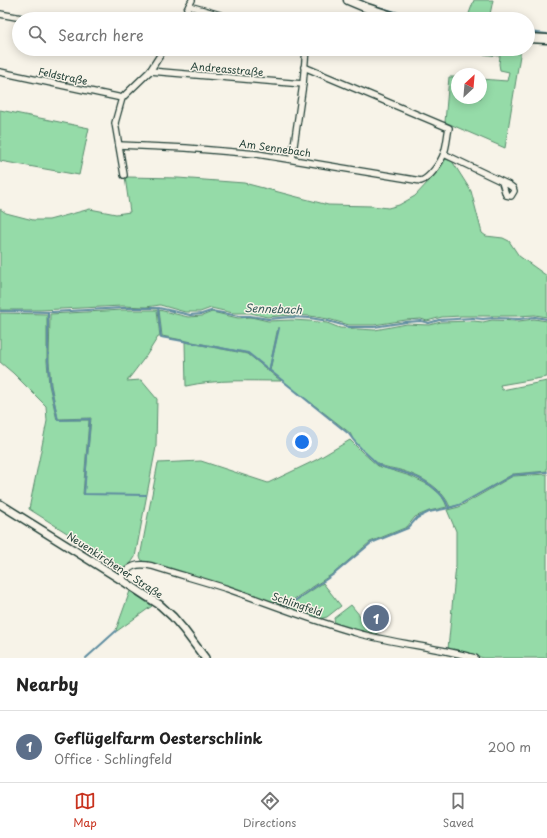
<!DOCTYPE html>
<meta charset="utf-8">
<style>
:root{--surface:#fff;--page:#f2f2f2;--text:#222;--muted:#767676;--line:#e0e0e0;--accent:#c8321e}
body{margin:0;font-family:"Playpen Sans",sans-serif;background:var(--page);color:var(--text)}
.compass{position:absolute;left:451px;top:68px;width:36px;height:36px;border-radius:50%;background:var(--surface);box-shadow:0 2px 10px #0003;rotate:26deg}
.you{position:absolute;left:302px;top:442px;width:14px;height:14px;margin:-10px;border:3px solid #fff;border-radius:50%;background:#1a73e8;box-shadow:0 0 0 6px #1a73e833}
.badge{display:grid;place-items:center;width:26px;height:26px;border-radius:50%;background:var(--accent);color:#fff;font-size:13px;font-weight:700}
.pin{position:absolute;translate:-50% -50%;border:2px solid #fff;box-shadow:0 1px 4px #0006}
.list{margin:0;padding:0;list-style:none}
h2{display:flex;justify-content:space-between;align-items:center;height:52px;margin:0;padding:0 16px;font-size:17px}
h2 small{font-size:13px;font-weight:400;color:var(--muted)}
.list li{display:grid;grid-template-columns:26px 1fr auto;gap:12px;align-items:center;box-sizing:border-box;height:72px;padding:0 16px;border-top:1px solid var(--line)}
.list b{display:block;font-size:15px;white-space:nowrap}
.list p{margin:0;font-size:13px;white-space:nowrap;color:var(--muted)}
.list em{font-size:13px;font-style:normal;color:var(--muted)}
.icon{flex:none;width:22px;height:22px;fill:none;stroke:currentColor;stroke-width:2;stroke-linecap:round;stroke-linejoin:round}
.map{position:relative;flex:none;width:547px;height:658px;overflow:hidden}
.search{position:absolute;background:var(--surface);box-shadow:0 2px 10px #0003;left:12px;right:12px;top:12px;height:44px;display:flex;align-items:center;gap:10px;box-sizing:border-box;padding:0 14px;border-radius:22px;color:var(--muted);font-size:15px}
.sheet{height:124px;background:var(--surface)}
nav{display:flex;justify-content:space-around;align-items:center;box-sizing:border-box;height:56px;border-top:1px solid var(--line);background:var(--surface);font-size:11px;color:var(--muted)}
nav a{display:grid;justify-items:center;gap:2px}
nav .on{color:var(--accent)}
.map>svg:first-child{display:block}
.green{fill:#95dba8;stroke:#5a8c6e}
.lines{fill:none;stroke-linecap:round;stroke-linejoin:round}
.stream{stroke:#5f8da0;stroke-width:2}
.minor-casing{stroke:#1f3d34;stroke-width:8}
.tertiary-casing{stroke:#1f3d34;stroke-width:10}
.secondary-casing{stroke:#1f3d34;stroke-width:11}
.minor{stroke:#f7f3e8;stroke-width:5.5}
.tertiary{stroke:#f7f3e8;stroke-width:7}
.secondary{stroke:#f7f3e8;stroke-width:8}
.labels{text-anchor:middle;stroke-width:3;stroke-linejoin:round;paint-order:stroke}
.street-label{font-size:10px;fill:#1f3d34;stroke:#f7f3e8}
.water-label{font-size:11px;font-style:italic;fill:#345858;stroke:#f7f3e8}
</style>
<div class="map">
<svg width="547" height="658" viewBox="0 0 547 658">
<rect width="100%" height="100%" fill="#f7f3e8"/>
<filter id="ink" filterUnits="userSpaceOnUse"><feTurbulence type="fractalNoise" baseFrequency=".025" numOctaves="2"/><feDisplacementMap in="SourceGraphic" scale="8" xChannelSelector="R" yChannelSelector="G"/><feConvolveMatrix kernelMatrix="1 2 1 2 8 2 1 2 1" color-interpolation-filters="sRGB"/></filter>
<g filter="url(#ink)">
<g class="green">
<polygon points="474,0 493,0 489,19 467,19"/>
<polygon points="482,49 521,49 505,148 445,122 449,77 457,77 457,98 481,98 481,79 507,81 509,72 500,70 499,64 500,56 481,54"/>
<polygon points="0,110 89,128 79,175 0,161"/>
<polygon points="445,159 452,161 471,191 482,233 486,236 503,238 509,241 519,256 547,276 547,317 535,315 518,316 462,316 442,317 427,321 421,319 406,320 374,325 349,325 328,319 310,316 291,315 267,317 251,313 233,313 211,308 200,312 185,312 160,305 146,307 122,306 40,310 0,310 0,209 6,213 33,220 49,220 90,209 116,214 130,212 125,177 127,177 178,178 244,183 328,205 372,206 388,208 399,205 415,196 429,181"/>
<polygon points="122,310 157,310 160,337 158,337 146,356 127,381 141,380 157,399 156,447 135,557 131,563 124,569 29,509 47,421 46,406 13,373 0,362 0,313 47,314 47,361 49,385 57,420 89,420 83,494 84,495 91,418 58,419 51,385 49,361 50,314"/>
<path d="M159,310L188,317L202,316L212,312L238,318L251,317L268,321L292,320L309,321L327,323L340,328L375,330L407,324L429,325L441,322L473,321L483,322L492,320L519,321L534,319L547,321V377L500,385L502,390L547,381V471L513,474L459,505L450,507C442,487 420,476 400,470C393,468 386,468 379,464C374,461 358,446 354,441C352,439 352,436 350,433L270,371L279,327H278L269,370L248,353L162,336Z"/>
<path d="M185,342L248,354L281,381C250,381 217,379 186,386Z"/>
<polygon points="350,440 361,451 378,466 410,476 429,485 441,495 445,502 447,507 429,511 415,517 407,527 370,542 334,573 282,607 228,587 152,563 143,562 140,557 158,463 201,461 268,483 316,460"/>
<polygon points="547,474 547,658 484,658 448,649 456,565 456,531 447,510 459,507 513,476"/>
<polygon points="323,583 341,606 327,617 319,619 285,608"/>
<polygon points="130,591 152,606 117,631 116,630"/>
<polygon points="351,605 361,617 363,617 366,621 369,620 377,629 385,623 387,625 375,635 335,624 334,618"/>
</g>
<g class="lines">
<g class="stream">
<polyline points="360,0 364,2"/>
<polyline points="375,6 419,19"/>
<polyline points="528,32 547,34"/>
<path d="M158,308L161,337L248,353L349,434C355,443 361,449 370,457C373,459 375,463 379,465C385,469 392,469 399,471C420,477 441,487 449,508L429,512L417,518L408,528L371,543L334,574L284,608"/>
<polyline points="0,311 53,312 122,308 159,308 190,315 202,314 211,311 239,316 250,316 268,319 291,317 310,318 328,321 349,327 374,327 406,322 421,321 429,323 439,320 473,318 483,319 493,318 519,319 535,317 547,319"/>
<polyline points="48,312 48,361 50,385 58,420 90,419 84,494 146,495"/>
<polyline points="269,371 279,328"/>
<polyline points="449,508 459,505 513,475 547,472"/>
<polyline points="86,658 116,631"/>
</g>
<g class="minor-casing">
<g id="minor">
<polyline points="189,6 234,19"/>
<polyline points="0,14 27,19"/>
<polyline points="182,19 192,0"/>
<polyline points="150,71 303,84"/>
<polyline points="0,72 122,98 150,71 164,49"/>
<polyline points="122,98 115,123 124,175"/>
<path d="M119,145L186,148L257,154L421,181C430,178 441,162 444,153C447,145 447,136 449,128L304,67"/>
<polyline points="444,154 509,185 513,188 514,191 511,196 506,195 502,182"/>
<polyline points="292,159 303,84 306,49"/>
<path d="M120,579C129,565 137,563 152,566C177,574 203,581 228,589C271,604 313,621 357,633C396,644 437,647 475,658"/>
</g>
</g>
<g class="tertiary-casing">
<polyline id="tertiary" points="0,504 120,579 160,605 173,617 184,630 205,658"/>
</g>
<g class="secondary-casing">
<g id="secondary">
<polyline points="348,0 367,8 401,19"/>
<polyline points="528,38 547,39"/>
</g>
</g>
<use href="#minor" class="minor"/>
<use href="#tertiary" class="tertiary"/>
<use href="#secondary" class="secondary"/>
</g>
</g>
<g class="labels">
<g class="street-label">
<text transform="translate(227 69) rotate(5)" y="4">Andreasstraße</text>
<text transform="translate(63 76) rotate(12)" y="4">Feldstraße</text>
<text transform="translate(275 148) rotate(8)" y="4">Am Sennebach</text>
<text transform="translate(115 565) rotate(33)" y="4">Neuenkirchener Straße</text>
<text transform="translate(297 604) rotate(19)" y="4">Schlingfeld</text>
</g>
<g class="water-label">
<text transform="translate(273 309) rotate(2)" y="4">Sennebach</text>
</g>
</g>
</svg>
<svg class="compass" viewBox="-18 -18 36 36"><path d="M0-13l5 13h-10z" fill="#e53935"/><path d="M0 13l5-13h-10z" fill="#767676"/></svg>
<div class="you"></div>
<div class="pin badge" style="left:376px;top:618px;background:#5c6f8a">1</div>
<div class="search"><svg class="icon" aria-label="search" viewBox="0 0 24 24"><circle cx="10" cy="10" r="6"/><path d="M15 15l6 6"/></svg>Search here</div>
</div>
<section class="sheet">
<h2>Nearby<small></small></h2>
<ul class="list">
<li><span class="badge" style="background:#5c6f8a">1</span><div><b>Geflügelfarm Oesterschlink</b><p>Office · Schlingfeld</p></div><em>200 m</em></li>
</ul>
</section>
<nav>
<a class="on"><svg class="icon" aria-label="map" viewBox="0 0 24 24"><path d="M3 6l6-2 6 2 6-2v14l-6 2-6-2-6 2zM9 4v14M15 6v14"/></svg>Map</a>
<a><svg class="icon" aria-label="directions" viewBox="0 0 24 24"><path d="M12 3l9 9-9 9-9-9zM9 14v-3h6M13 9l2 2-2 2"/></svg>Directions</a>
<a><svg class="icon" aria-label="saved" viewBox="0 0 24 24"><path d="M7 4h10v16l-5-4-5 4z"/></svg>Saved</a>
</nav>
